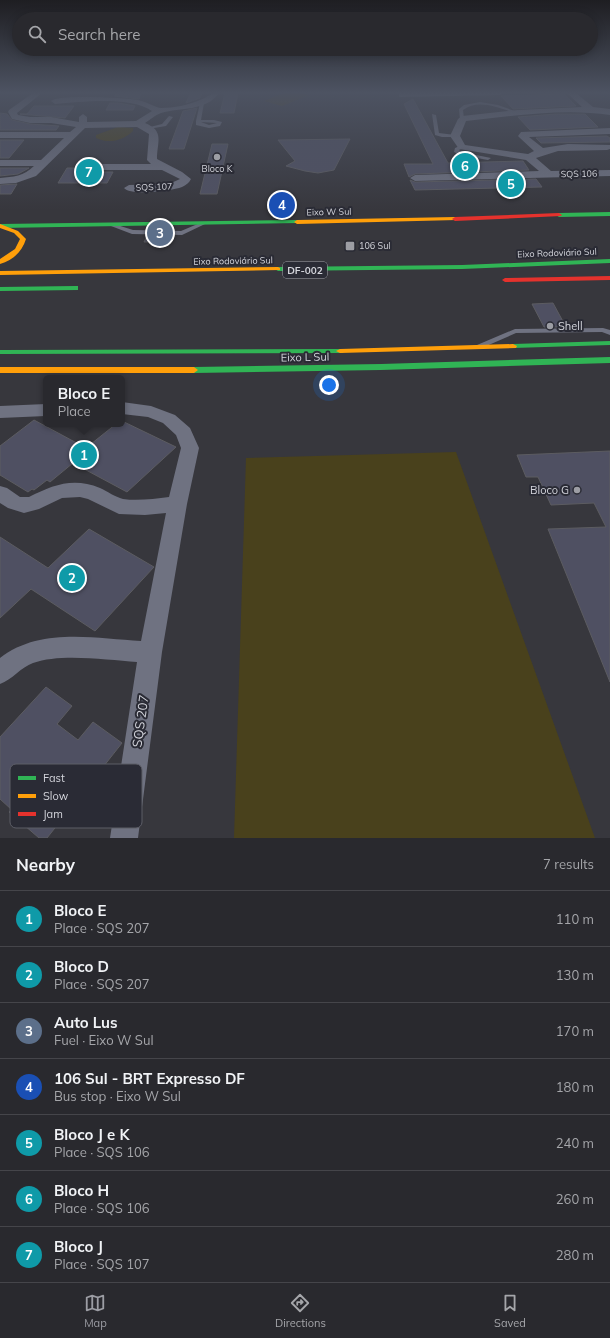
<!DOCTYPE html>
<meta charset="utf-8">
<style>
:root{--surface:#29292e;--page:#313136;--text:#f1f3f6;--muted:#a5a6aa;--line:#45454a;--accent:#9c9da4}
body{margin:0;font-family:Mulish,sans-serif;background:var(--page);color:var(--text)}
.you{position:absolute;left:329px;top:385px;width:14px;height:14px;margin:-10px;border:3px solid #fff;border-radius:50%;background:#1a73e8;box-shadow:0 0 0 6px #1a73e833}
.badge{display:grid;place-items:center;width:26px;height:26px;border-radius:50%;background:var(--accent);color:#fff;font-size:13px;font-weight:700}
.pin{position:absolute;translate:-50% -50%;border:2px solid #fff;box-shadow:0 1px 4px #0006}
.popup{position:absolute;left:43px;top:375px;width:82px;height:52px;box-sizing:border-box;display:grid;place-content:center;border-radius:6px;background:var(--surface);filter:drop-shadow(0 1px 3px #0005);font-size:13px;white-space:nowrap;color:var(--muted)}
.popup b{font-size:15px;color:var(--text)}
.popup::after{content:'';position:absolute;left:50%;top:100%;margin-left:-8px;border:8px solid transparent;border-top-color:var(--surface)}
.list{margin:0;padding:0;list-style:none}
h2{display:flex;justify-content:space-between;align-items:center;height:52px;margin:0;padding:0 16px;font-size:17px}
h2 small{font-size:13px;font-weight:400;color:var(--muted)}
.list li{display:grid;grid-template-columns:26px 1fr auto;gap:12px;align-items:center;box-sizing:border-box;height:56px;padding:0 16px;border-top:1px solid var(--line)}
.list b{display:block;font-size:15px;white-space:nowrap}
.list p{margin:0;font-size:13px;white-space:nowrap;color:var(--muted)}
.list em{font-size:13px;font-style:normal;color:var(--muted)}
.icon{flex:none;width:22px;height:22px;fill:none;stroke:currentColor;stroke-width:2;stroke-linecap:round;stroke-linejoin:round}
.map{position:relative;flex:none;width:610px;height:838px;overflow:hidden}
.search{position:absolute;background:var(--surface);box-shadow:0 2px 10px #0003;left:12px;right:12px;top:12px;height:44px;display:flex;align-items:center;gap:10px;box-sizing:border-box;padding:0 14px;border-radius:22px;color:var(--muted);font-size:15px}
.sheet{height:444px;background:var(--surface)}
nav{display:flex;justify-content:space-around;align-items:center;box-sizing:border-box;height:56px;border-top:1px solid var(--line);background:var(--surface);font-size:11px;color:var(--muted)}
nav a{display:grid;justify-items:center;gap:2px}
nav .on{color:var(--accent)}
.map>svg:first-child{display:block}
.green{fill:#49411c}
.building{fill:#4f5062;stroke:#5c5c61}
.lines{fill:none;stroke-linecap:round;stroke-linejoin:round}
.lane{fill:#6f7281;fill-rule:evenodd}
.street{fill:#6f7281;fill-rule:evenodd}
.fast{fill:#30b455;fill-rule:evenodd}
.slow{fill:#ff9f0a;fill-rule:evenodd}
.jam{fill:#e5322d;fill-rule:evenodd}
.poi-dot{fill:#9c9da4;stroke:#2a2b35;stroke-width:1.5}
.labels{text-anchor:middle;stroke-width:4;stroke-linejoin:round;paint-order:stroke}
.far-poi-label{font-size:9px;fill:#d3d4db;stroke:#2a2b35}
.far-street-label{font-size:9px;fill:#d3d4db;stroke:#2a2b35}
.shield{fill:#2a2b35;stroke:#a0a1a9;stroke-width:1}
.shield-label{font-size:10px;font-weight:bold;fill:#d3d4db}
.poi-label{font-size:11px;fill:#d3d4db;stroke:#2a2b35;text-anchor:start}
.street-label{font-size:11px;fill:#d3d4db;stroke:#2a2b35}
.near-street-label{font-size:13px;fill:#d3d4db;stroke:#2a2b35}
.key{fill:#2a2b35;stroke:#5d5e67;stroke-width:1}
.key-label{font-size:11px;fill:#d3d4db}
</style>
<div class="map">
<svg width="610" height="838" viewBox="0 0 610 838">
<rect width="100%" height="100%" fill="#37373d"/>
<g class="green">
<polygon points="284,93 300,93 309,95 282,106 264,101"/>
<path d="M118,127L133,128V131C123,141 108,144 96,138V135Z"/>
<polygon points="456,452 595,838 234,838 246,458"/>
</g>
<g class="building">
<polygon points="202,93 200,98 186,103 190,94"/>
<polygon points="225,93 238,93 234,113 220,113"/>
<polygon points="116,94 141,94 139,99 114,96"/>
<polygon points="564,94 576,106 513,109 501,96"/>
<polygon points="413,99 448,163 523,161 529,170 415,174 409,177 404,164 433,164 404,104"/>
<polygon points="110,103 118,103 135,106 133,110 106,110"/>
<polygon points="34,106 74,106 65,118 20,114 27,114"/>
<polygon points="197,108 184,149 169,149 183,111"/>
<polygon points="0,113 7,114 12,120 30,124 59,126 56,130 0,130"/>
<polygon points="556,114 585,114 598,127 530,130 518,117"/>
<polygon points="607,136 610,138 610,142 541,143 536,138"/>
<polygon points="350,139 334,170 318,173 305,171 286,166 295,161 278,140"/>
<polygon points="0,140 24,140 9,158 0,158"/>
<polygon points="212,144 228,144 217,194 200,194"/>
<polygon points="0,168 29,168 18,174 0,176"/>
<polygon points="67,168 77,168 83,172 113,172 107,183 58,183"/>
<polygon points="536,179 542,187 415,190 410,180 415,182"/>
<polygon points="17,184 11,194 0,194 0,185"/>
<polygon points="147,236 162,236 160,242 144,242"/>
<polygon points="553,303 566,327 544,327 532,304"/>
<polygon points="34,420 86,448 116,424 122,424 122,421 176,447 127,492 73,463 50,482 47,480 34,490 32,489 28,492 0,475 0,446"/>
<polygon points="610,451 610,682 548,529 606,527 594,503 551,505 538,477 526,477 517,455"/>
<polygon points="89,529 154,567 95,631 31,589 0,618 0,537 48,568"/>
<polygon points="46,687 72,706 57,724 78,740 93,722 122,743 47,838 39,838 9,812 12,810 0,799 0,737"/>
</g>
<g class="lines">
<g class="lane">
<path d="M202,102L204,103L201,120H214L222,122L220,126L209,128L196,125V121L200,103ZM201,122L217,123L209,125Z"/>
<path d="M480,102L498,105L520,113L518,114C501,109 479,98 463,110L464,119L460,120L459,109L464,105Z"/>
<polygon points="432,114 436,115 439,133 455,135 457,135 457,137 442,137 435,135"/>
<polygon points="169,116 173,117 166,126 148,129 146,128 162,124"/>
<polygon points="462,145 465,147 459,150 461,152 491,158 488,160 460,155 454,152 455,148"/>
<polygon points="200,223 205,224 182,235 132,234 111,226 114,224 133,230 181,231"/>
<polygon points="603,328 610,330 610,335 602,332 516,333 484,347 481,347 477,345 515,329"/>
</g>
<g class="street">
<path d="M33,93H42L17,113L18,115L30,117H51L79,122V117L83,114L87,117V122L136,121L152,111C129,96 82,102 55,104L51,101C59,94 126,98 138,100C145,101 157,108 161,108C173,108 189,105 200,100C209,97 209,93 219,93C205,112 181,107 161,113C155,115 150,120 145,123C165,131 157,142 157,159L182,172L191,179C189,183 186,185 182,187C172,191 130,196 124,188L129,185L169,184L180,179L162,170H83L78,167L83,164H151L147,160L149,134L137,127L85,128L36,176L16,183L0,184V178C13,177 24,176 34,166H0V160H41L64,138H0V132H70L76,127L51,123H30L12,119L8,112L9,110Z"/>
<polygon points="399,93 504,93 500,95 402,97 399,97"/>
<path d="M567,93H576L593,107L610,109V115C564,108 512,116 466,121L460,136L465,145L528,154L534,151L520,138L518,136L521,132L610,128V134L529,137L543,148L568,144L610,145V149L607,150L558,151L536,158L551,171L610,170V176L415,181L410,178L415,175L539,171L526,160L459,149L450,136L458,119L462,116L518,110L582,107Z"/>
<path d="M122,402L151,406L175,415L190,428L199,448L187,504L162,652L138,838H110L137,662C107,660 61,653 33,663C21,667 12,680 0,684V658C39,627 94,638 141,641L166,513L145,515L119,514L88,499L80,497L62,498L39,509L24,513L8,508L0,503V486L7,488L20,497H29C53,485 73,477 100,488C107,491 115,497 123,499C137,501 154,499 169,497L181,448L176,435L163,423L148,417L122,414Z"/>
<polygon points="46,404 46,416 0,418 0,406"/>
</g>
<g class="fast">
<polygon points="610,212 610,216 559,217 556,215 559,213"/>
<polygon points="297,220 299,221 299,223 0,228 0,224"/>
<polygon points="610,259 610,263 462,269 278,271 275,269 278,267 462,265"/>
<polygon points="75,286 78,286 78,290 0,291 0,287"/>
<polygon points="610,341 610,345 513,348 509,346 513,344"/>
<polygon points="340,349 344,351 343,353 0,354 0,350"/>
<polygon points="610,357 610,363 381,370 194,373 190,370 194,367 381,364"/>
</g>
<g class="slow">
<polygon points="455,217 457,218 457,220 297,224 294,222 297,220"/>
<path d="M0,224L18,231L26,239C22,252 13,260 0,264V259L15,249L20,239L14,233L0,228Z"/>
<polygon points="278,267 280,268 280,270 0,275 0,271"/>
<polygon points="513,344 517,346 516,348 340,353 336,351 340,349"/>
<polygon points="0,367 194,367 198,370 194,373 0,373"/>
</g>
<g class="jam">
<polygon points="559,213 562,215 561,216 455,221 452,219 455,217"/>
<polygon points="610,276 610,280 505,282 502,280 505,278"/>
</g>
</g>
<linearGradient id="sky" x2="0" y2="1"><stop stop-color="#1e1e22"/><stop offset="0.44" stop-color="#4d5362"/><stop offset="1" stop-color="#4d5362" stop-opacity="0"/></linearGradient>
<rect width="610" height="210" fill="url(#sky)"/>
<g class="poi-dot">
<circle cx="217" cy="157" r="4"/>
<rect x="345" y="241" width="10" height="10" rx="2"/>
<circle cx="550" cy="326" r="4"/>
<circle cx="577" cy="490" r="4"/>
</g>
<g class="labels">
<g class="far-poi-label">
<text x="217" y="172">Bloco K</text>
<text x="359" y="249" text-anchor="start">106 Sul</text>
</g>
<g class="far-street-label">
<text transform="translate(579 174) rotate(-1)" y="3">SQS 106</text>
<text transform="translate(154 187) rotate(-2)" y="3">SQS 107</text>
<text transform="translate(329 212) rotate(-1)" y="3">Eixo W Sul</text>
<text transform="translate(557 253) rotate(-2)" y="3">Eixo Rodoviário Sul</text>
<text transform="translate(233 261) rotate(-1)" y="3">Eixo Rodoviário Sul</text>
</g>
<rect class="shield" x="283" y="262" width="44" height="16" rx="3"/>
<g class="shield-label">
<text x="305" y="274">DF-002</text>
</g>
<g class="poi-label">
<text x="558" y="330">Shell</text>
<text x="569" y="494" text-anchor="end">Bloco G</text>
</g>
<g class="street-label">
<text transform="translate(305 357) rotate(-1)" y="4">Eixo L Sul</text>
</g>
<g class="near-street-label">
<text transform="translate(140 721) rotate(-82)" y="5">SQS 207</text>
</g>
</g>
<rect x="10" y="764" width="132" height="64" rx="6" class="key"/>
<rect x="18" y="776" width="18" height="4" fill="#30b455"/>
<rect x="18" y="794" width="18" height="4" fill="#ff9f0a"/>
<rect x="18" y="812" width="18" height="4" fill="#e5322d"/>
<g class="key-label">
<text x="43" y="782">Fast</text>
<text x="43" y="800">Slow</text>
<text x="43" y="818">Jam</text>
</g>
</svg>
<div class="you"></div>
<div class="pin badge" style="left:84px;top:455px;background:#0f9aa8">1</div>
<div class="popup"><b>Bloco E</b>Place</div>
<div class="pin badge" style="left:72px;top:578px;background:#0f9aa8">2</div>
<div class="pin badge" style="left:160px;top:233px;background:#5c6f8a">3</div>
<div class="pin badge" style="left:282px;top:205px;background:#1a4fb4">4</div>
<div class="pin badge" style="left:511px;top:184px;background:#0f9aa8">5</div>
<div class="pin badge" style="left:465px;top:166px;background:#0f9aa8">6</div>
<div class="pin badge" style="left:89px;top:172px;background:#0f9aa8">7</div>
<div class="search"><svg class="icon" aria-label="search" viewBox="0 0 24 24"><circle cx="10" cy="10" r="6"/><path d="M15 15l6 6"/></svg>Search here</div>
</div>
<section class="sheet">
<h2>Nearby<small>7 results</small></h2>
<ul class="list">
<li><span class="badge" style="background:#0f9aa8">1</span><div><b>Bloco E</b><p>Place · SQS 207</p></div><em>110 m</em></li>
<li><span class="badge" style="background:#0f9aa8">2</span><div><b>Bloco D</b><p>Place · SQS 207</p></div><em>130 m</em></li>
<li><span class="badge" style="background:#5c6f8a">3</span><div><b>Auto Lus</b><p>Fuel · Eixo W Sul</p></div><em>170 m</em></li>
<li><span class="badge" style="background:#1a4fb4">4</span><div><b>106 Sul - BRT Expresso DF</b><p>Bus stop · Eixo W Sul</p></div><em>180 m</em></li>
<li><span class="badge" style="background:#0f9aa8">5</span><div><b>Bloco J e K</b><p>Place · SQS 106</p></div><em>240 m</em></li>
<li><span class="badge" style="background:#0f9aa8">6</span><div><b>Bloco H</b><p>Place · SQS 106</p></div><em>260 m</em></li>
<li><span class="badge" style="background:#0f9aa8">7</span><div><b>Bloco J</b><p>Place · SQS 107</p></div><em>280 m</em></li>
</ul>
</section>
<nav>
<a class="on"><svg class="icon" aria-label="map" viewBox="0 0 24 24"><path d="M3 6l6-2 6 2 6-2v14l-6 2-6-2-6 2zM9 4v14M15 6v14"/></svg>Map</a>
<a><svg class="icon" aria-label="directions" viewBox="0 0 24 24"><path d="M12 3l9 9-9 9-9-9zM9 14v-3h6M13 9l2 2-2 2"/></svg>Directions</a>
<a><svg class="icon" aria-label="saved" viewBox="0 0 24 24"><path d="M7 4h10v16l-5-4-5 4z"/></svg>Saved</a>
</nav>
